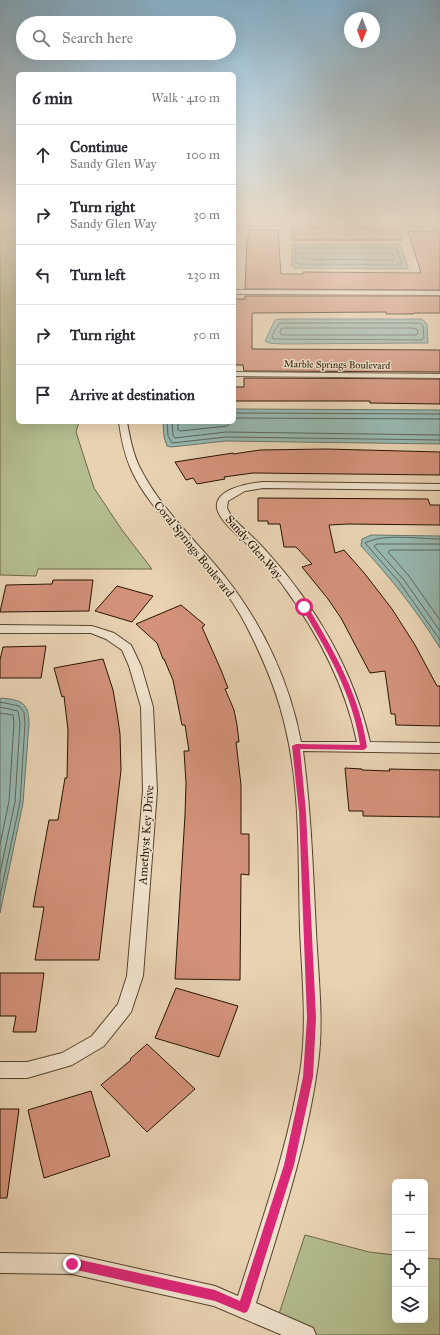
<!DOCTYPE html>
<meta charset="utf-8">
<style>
:root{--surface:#fff;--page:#f7f7f7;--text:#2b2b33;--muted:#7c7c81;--line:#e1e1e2}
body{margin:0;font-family:"IM FELL Great Primer",serif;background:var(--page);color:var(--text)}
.controls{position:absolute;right:12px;bottom:12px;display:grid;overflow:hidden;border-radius:6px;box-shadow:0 4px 16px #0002}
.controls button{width:36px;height:36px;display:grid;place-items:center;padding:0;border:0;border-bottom:1px solid var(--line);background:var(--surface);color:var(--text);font:20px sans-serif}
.compass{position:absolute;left:344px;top:12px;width:36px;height:36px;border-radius:50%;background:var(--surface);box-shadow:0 4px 16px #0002;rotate:181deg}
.stop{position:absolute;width:12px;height:12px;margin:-9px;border:3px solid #db2777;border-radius:50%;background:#fff}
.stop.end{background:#db2777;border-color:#fff;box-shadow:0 1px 4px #0008}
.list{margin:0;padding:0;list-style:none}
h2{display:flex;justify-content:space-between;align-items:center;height:52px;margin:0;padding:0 16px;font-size:17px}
h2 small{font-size:13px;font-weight:400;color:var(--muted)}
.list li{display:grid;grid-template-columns:26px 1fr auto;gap:12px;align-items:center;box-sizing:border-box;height:60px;padding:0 16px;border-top:1px solid var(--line)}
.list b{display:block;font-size:15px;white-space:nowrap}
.list p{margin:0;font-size:13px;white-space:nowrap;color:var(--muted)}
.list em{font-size:13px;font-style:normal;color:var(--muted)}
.icon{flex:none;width:22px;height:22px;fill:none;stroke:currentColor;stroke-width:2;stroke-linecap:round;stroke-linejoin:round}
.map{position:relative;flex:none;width:440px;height:1335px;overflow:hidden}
.search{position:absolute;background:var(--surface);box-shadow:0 4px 16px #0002;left:16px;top:16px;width:220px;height:44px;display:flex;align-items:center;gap:10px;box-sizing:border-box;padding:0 14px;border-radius:22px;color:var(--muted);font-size:15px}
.panel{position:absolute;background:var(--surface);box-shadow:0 4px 16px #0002;left:16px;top:72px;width:220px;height:352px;border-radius:6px}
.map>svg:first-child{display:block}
.green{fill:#b4bd8e;stroke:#6e6947}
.water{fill:#97b7b0;stroke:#6a766a}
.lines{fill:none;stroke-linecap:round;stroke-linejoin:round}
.shore{stroke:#5f6658;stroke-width:1}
.building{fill:#d4927b;stroke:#271500}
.minor-casing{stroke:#57442c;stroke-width:2}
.minor{fill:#f0e2cd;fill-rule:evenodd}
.route{fill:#db2777}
.labels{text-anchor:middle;stroke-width:3;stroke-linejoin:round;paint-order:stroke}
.far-street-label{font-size:10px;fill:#271500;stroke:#f0e2cd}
.street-label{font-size:12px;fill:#271500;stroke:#f0e2cd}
</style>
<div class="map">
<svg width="440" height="1335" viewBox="0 0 440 1335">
<rect width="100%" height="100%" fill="#e8d2b2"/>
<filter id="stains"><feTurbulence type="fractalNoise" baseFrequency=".005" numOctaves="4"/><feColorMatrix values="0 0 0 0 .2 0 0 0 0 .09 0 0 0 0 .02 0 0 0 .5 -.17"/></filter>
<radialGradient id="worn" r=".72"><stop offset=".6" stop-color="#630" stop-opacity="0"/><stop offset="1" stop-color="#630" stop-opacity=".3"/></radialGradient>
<g class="green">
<polygon points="18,226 18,422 79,422 76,432 94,488 122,530 152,569 38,569 36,576 0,575 0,231"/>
<polygon points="305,1235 369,1252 395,1255 395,1320 425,1320 425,1258 440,1259 440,1335 287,1335 274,1329"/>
</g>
<g class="water">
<polygon points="294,244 400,244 408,267 407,269 295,268 292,266 292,245"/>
<polygon points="279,319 422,319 427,324 428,343 281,344 269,343 265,341 275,320"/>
<polygon points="234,409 440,410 440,444 226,441 171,447 167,446 164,437 163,422 234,422"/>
<path d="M371,535L440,536V648C417,611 391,578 361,546L362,539Z"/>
<path d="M1,698C21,700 29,702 29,724L23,803L0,913V699Z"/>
</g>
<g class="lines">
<g class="shore">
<polygon points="296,248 396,248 402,263 400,265 298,264 296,262"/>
<polygon points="302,253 392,253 395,258 393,260 303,259 301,257"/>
<polygon points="280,323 420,323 423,326 424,338 421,340 273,339 272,336"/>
<polygon points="282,328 412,328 417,329 418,333 416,335 282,335 280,333"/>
<polyline points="234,413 440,414"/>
<polyline points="234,418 440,419"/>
<polyline points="167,422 168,436 172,443 226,437 440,440"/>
<polyline points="172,422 173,435 175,438 226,432 440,435"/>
<polyline points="178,422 178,430 180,431 227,426 229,424 227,422"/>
<path d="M440,539C419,539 384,533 365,543L400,583L440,640"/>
<polyline points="440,544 377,544 374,546 404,580 440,631"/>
<polyline points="440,550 390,550 388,552 409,576 440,620"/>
<polyline points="0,702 19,706 24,712 25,724 20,802 0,896"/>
<polyline points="0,707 18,711 20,723 15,802 0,873"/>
<polyline points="0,713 13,715 14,723 9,801 0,845"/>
</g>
</g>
<g class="building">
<polygon points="292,228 398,229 402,240 292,240"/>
<polygon points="249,230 278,230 281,274 303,274 303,272 421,273 408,231 438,231 440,237 440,290 245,289 247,239 249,239"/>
<polygon points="245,296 440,296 440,313 414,313 414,314 386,314 386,312 254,313 252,314 252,349 440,350 440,372 244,371 243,365 235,365 234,299 245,299"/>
<polygon points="244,378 440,379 440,404 370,403 370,401 234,401 234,387 244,387"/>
<polygon points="326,449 440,452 440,475 253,473 224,477 225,479 197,484 193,478 186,480 175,462 233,453 233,454 260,450"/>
<polygon points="258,498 428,499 430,505 440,505 440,525 348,524 329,525 335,553 344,550 365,574 392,609 415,645 437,686 440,686 440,726 396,725 395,714 391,714 385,671 370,673 341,618 328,599 302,567 312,564 296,547 284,547 280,524 268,524 268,521 258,521"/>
<polygon points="53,580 93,580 89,611 0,612 6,585 52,584"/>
<polygon points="117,586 153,596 132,622 95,611"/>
<polygon points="181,605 205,625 202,627 221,670 228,688 225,689 234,710 237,725 239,742 236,742 241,785 241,834 249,834 249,875 241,874 240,980 175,979 185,815 186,783 184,751 189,751 185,725 182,725 173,680 164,659 163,659 157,643 136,624"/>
<polygon points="46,646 41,678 0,678 0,660 3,647"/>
<polygon points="103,659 113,690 117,713 120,734 121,770 99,960 35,960 44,907 33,907 49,820 58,820 65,778 67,778 68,730 64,696 62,697 54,668"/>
<polygon points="345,768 362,769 362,770 390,771 389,769 440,770 440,817 363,816 363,811 349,811"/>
<polygon points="0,973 44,973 36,1032 13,1032 16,1016 0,1016"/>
<polygon points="176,988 238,1006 219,1057 155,1038"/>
<polygon points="147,1044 195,1089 147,1132 101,1085 131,1060 130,1059"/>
<polygon points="91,1091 110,1156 44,1178 28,1110"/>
<polygon points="0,1109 19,1109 7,1198 0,1198"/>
</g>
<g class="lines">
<g class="minor-casing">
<g id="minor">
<polygon points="250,222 428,222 440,224 440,228 428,226 255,225 246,226 234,230 234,226"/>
<polygon points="234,290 440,291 440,295 234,294"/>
<polygon points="234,372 440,374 440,378 234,376"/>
<path d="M119,422H127C130,438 133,454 140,468C161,510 198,542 226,578C263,625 290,683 301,742H357C345,684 317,632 282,584C274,574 266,563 257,553C247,543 219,522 217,508C214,489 250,483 263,482L440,484V490L263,488L245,491L228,501L227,508L231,516C242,528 256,539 267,552C316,606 354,672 370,742L440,743V753L303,751C311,811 313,871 316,931C318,975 324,1020 318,1064C307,1146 280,1225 256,1303L313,1328L316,1335H282L214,1306L72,1274L0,1273V1253L72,1254L215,1286L238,1296C262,1220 289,1145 301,1066C307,1021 302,975 300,930C298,865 301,794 286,730C278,693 263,658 246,625C231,596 210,571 188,546C167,522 143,497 130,467C124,452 121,438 119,422Z"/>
<polygon points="0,625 92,626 114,633 131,645 141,666 153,707 157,791 143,976 131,1012 104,1046 72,1065 27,1078 0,1078 0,1062 27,1062 62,1053 92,1036 118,1004 127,976 143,791 141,707 129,666 122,650 106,639 91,633 0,633"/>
</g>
</g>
<use href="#minor" class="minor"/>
</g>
<linearGradient id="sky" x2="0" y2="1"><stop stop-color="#87b5d2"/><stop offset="0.54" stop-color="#f5ebdc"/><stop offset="1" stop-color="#f5ebdc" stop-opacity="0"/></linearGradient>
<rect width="440" height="409" fill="url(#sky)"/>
<path class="route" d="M304,605L308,607C334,651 360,696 367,747L364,750L300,749L306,812L316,1018L313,1077L294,1165L249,1308L247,1312L244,1313L215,1301L72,1269L68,1267L66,1264L68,1260L72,1258L215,1290L240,1301L284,1165L303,1077L307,1018L299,812L292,746L296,744L360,745C353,695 327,650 301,607Z"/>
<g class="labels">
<g class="far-street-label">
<text transform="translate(337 364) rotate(1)" y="4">Marble Springs Boulevard</text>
</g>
<g class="street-label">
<text transform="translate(254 547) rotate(49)" y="4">Sandy Glen Way</text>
<text transform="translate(194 549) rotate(51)" y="4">Coral Springs Boulevard</text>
<text transform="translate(146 835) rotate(-86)" y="4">Amethyst Key Drive</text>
</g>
</g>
<rect width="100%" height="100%" filter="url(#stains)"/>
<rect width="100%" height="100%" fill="url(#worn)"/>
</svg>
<div class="controls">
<button>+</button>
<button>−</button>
<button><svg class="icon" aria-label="locate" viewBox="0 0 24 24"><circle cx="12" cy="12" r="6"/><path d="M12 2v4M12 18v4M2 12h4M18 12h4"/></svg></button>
<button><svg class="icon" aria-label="layers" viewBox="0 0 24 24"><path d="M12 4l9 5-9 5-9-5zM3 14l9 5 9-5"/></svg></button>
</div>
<svg class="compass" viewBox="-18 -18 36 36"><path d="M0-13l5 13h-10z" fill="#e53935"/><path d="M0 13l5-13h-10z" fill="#7c7c81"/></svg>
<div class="stop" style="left:304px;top:607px"></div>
<div class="stop end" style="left:72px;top:1264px"></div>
<div class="search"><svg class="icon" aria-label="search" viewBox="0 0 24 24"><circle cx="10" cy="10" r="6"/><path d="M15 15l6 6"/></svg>Search here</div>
<section class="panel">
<h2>6 min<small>Walk · 410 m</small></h2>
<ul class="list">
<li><svg class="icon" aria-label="ahead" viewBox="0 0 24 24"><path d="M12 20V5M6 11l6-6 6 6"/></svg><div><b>Continue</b><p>Sandy Glen Way</p></div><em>100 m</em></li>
<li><svg class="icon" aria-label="right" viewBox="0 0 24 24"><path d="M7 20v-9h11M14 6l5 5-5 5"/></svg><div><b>Turn right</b><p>Sandy Glen Way</p></div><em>30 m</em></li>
<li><svg class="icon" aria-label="left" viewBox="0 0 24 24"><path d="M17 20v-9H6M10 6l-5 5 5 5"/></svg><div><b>Turn left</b></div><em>230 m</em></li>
<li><svg class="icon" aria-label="right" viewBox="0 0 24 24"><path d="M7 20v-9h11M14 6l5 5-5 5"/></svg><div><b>Turn right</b></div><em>50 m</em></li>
<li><svg class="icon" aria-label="arrive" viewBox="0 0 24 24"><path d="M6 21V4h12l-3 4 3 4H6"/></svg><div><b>Arrive at destination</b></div></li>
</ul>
</section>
</div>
